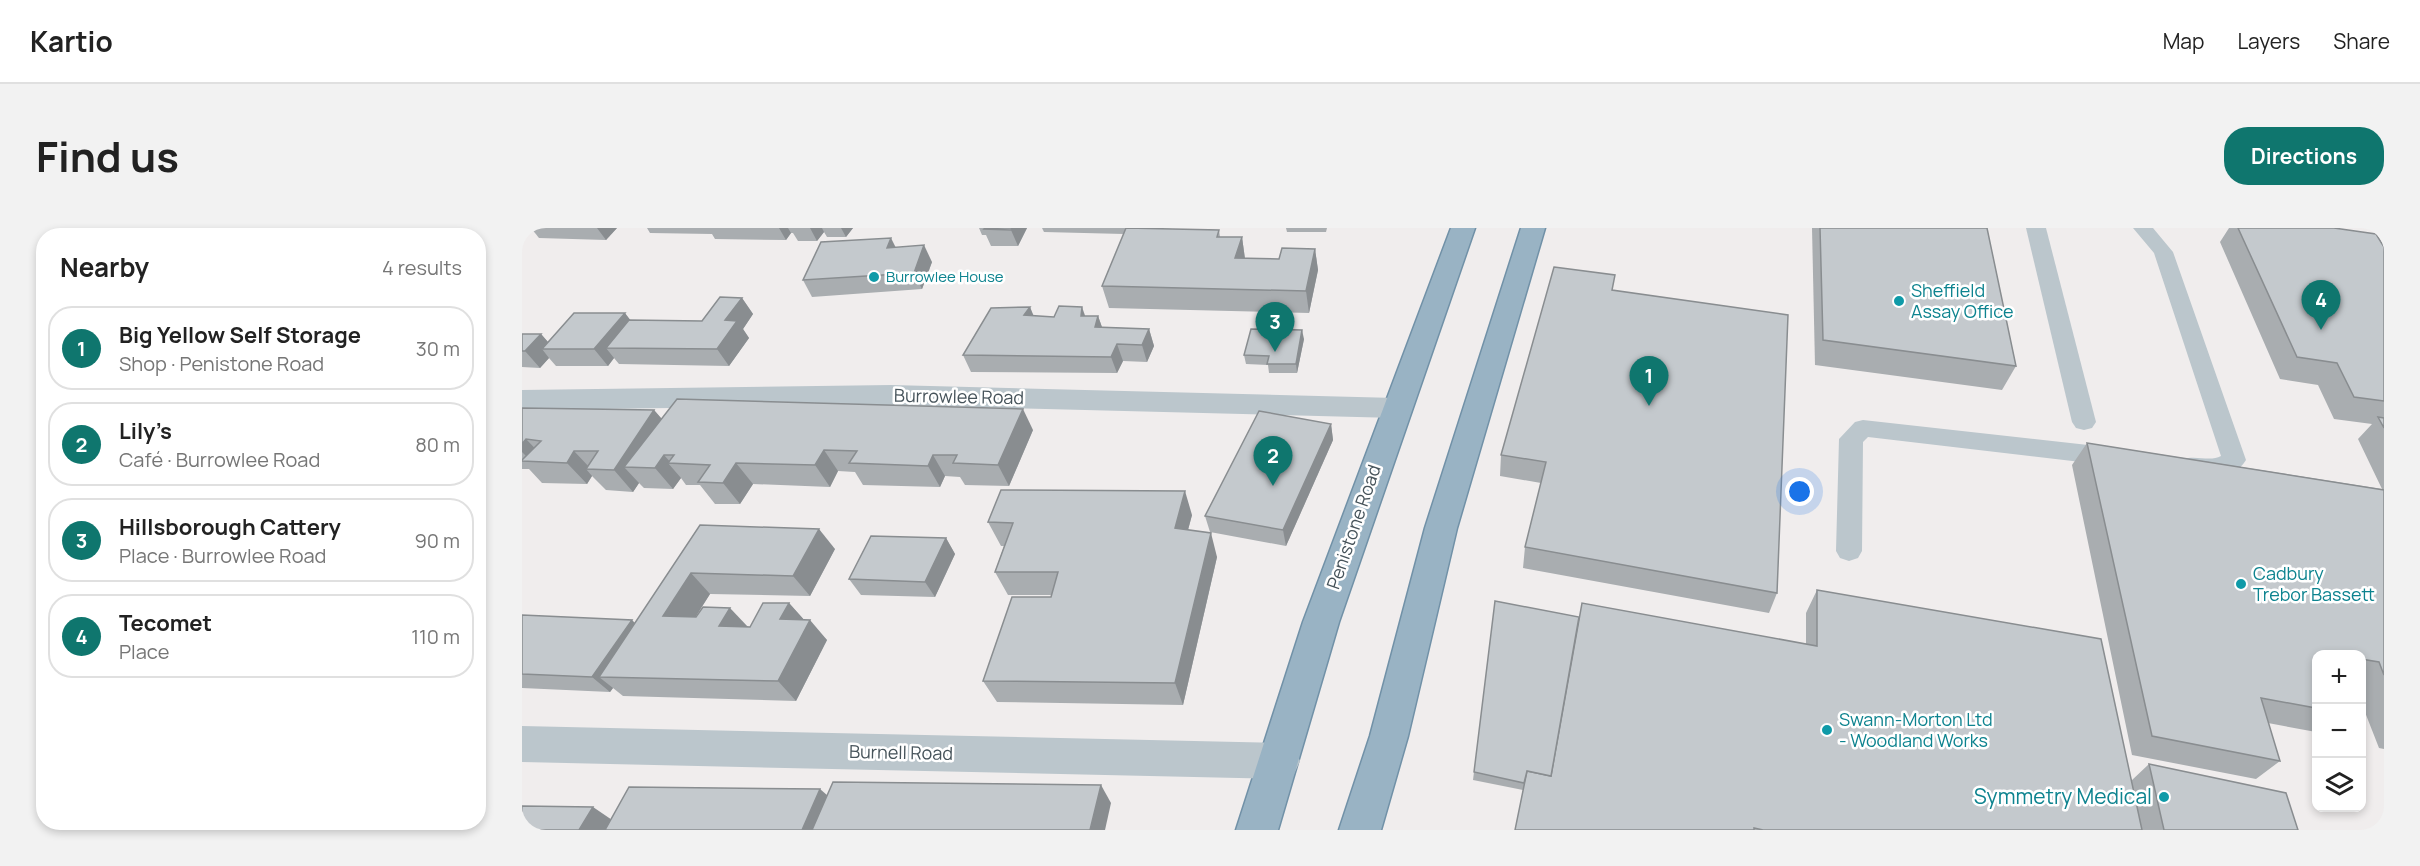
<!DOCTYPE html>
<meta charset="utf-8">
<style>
:root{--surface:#fff;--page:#f2f2f2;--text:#222;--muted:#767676;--line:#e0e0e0;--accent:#0f766e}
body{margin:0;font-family:Manrope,sans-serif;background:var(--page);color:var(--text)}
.controls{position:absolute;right:18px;bottom:18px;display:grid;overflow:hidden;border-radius:12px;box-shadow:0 3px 9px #0003}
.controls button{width:54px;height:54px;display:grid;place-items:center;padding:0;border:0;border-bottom:2px solid var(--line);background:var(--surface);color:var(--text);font:30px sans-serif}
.you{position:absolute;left:1278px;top:264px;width:21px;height:21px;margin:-15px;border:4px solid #fff;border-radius:50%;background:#1a73e8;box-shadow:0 0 0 9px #1a73e833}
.badge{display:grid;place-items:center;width:39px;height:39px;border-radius:50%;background:var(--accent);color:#fff;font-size:20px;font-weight:700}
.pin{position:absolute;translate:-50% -50px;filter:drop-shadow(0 2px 3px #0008)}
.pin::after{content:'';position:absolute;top:32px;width:21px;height:18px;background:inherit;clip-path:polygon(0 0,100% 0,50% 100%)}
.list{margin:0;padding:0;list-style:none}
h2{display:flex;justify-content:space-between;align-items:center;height:78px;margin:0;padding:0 24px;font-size:26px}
h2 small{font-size:20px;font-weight:400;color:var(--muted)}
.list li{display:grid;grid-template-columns:39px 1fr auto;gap:18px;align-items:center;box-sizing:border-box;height:84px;margin:0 12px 12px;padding:0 12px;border:2px solid var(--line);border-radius:24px}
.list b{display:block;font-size:22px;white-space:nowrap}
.list p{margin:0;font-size:20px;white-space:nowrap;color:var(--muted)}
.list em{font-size:20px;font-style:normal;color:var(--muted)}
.icon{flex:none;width:33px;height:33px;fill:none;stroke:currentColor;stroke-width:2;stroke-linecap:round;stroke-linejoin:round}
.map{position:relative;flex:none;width:1862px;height:602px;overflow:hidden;border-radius:24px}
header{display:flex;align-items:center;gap:36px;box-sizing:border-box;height:84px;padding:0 30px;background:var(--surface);border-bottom:2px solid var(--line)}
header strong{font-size:28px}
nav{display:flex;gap:33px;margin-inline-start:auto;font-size:21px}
.intro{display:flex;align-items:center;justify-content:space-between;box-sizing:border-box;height:144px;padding:0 36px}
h1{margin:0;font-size:42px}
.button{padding:15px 27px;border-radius:24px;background:var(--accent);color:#fff;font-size:21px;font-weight:700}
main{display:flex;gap:36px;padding:0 36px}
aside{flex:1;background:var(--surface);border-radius:24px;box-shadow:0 3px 9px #0003}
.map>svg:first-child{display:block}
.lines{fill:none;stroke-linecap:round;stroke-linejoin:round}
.trunk-casing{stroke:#7191a7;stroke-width:3}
.service{fill:#bbc6cc;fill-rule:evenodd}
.minor{fill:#bbc6cc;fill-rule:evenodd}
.trunk{fill:#99b3c4;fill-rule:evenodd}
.wall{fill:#a9adb0}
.shaded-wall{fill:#898d90}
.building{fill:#c4c9cd;stroke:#898d90;stroke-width:1.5}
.culture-dot{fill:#0f9aa8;stroke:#fff;stroke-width:2}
.labels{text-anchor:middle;stroke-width:5;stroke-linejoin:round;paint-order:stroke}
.far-culture-label{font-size:15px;fill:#0d838f;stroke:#fff;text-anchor:start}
.culture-label{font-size:18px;fill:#0d838f;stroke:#fff;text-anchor:start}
.street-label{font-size:18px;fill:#46535a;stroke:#fff}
.near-culture-label{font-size:21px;fill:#0d838f;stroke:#fff;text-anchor:end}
</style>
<header>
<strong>Kartio</strong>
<nav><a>Map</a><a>Layers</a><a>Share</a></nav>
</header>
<div class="intro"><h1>Find us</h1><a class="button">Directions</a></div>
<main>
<aside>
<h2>Nearby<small>4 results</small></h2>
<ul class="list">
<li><span class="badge">1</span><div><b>Big Yellow Self Storage</b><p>Shop · Penistone Road</p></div><em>30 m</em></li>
<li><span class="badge">2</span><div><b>Lily’s</b><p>Café · Burrowlee Road</p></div><em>80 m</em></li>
<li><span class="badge">3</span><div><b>Hillsborough Cattery</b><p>Place · Burrowlee Road</p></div><em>90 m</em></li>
<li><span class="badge">4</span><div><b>Tecomet</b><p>Place</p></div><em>110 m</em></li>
</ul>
</aside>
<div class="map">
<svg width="1862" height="602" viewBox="0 0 1862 602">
<rect width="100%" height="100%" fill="#f0eded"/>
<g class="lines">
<g class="trunk-casing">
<g id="trunk">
<polygon points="929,0 953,0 817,394 756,602 714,602 781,394"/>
<polygon points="999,0 1023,0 935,300 886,508 859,602 817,602 848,508 903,300"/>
</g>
</g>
<g class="service">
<polygon points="1504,0 1524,0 1574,194 1570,200 1562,202 1554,200 1550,194"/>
<path d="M1611,0H1631L1651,24L1724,232C1712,253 1683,249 1662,243L1659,237L1662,231C1674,227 1688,234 1699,228L1632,25Z"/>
<polygon points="1341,192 1593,220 1601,223 1605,229 1601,235 1593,238 1346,209 1341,214 1340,323 1336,330 1327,333 1318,330 1314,323 1317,211 1333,194"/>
</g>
<g class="minor">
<polygon points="369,157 874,170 885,173 889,180 885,187 874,190 369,177 0,182 0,162"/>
<polygon points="0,498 758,515 772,520 778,533 772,546 758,551 0,534"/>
</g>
<use href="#trunk" class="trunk"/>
</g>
<g class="wall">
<polygon points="9,0 95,0 84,12 17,10"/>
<polygon points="125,0 331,0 324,9 305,9 302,4 295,13 276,13 271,5 269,5 264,12 193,11 190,6 128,5"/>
<polygon points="457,0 505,0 496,18 469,18 464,7 460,7"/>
<polygon points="520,0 642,0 642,1 697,2 698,9 720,9 723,31 757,31 793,21 796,42 787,85 587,80 580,58 602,6 522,4"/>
<polygon points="764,0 805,0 804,4 765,4"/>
<polygon points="1290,0 1465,0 1494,138 1480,162 1293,137"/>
<polygon points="1707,0 1812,0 1862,19 1862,521 1857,520 1839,474 1839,426 1794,426 1794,504 1746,495 1758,533 1734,551 1610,527 1550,237 1565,215 1860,261 1836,211 1850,196 1812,191 1796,157 1758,151 1698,14"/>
<polygon points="373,19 410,34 400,61 290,69 281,52"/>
<polygon points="1090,62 1255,365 1247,385 1001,340 1003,319 1019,255 978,248 979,227"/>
<polygon points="220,70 231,86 221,101 227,110 207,138 97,136 92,130 86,138 34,138 27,130 18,140 0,139 0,106 19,106 26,114 108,92 180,93"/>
<polygon points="508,79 511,88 532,89 576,88 580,99 627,101 632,118 625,134 601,133 595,145 449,144 441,127"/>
<polygon points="782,111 775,145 747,145 746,137 724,136 722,127"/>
<polygon points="0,180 132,182 140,191 511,202 487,258 443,257 438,249 423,248 418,259 341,257 333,244 316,243 308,259 231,256 218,276 193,276 178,257 164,257 159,250 151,261 122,260 117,255 111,264 84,262 70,248 65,256 20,255 7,241 0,241"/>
<polygon points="809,196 811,212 764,318 688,304 683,288"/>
<polygon points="670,287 666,302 695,329 661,477 475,474 461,453 529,369 530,367 486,367 473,344 482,318 479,318 466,294"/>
<polygon points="178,297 313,321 288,368 188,366 173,389 228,399 267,375 282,392 305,412 274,473 101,468 91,460 88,464 0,460 0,387 113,395"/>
<polygon points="424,310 433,326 413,369 339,367 327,351"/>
<polygon points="1295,362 1609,553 1627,536 1776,602 993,602 1001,562 951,552 952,544 1057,389 1284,416 1284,385"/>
</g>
<g class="shaded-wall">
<polygon points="75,0 95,0 84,12"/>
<polygon points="257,0 266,0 269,5 264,12"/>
<polygon points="288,0 300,0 302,4 295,13"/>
<polygon points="319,0 331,0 324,9"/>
<polygon points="490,0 505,0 496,18 489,2"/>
<polygon points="720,9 723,31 713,30"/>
<polygon points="369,10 377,26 365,20"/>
<polygon points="402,17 410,34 400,61 392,45"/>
<polygon points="793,21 796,42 787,85 784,63"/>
<polygon points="220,70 231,86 221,101 227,110 207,138 195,121 203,92"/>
<polygon points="508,79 515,96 502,87"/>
<polygon points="560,79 566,96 559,88"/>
<polygon points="103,85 116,102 84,120 92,130 86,138 72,121"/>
<polygon points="576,88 582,105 573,99"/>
<polygon points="627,101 632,118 625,134 620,117"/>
<polygon points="780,102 782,111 775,145 774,136"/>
<polygon points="19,106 32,121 20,121 27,130 18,140 3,123"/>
<polygon points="595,116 601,133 595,145 589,129"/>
<polygon points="501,181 511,202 487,258 476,237"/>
<polygon points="132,182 150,203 102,239 117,255 111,264 92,242"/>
<polygon points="809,196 811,212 764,318 761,302"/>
<polygon points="4,211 25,233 10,234 0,224 0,216"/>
<polygon points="302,222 316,243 308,259 293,237"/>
<polygon points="52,223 69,241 64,241 70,248 65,256 45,235"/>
<polygon points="142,227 150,236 146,235 159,250 151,261 133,240"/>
<polygon points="411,227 423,248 418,259 406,238"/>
<polygon points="214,235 231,256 218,276 201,255"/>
<polygon points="663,263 670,287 660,324 653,300"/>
<polygon points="297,301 313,321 288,368 271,348"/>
<polygon points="689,305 695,329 661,477 653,455"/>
<polygon points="424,310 433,326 413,369 403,354"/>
<polygon points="169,345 188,366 161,409 141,388"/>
<polygon points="267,375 285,395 258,391"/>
<polygon points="208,380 227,400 197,398"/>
<polygon points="110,392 126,408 77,449 91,460 88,464 70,449"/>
<polygon points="288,392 305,412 274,473 256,453"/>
<polygon points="579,557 589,575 583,602 568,602"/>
<polygon points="298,561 313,574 301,602 280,602"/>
<polygon points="71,579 96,596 93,602 57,602"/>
</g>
<g class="building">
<polygon points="463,0 490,0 489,2 462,1"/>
<polygon points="604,0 697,2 695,9 720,9 713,30 757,31 760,20 793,21 784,63 580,58"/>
<polygon points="1298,0 1465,0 1494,138 1301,112"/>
<polygon points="1716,0 1812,0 1854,6 1862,19 1862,173 1832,169 1815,135 1775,129"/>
<polygon points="369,10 365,20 402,17 392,45 281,52 299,14"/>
<polygon points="1032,39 1093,47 1090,62 1266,87 1255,365 1003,319 1024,234 979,227"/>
<polygon points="198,69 220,70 203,92 215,93 195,121 84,120 107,92 180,93"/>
<polygon points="537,78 560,79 559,88 576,88 573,99 627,101 620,117 595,116 589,129 441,127 469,80 508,79 502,87 532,89"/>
<polygon points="52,85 103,85 72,121 20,121"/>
<polygon points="729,101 780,102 774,136 745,136 747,128 722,127"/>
<polygon points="0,106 19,106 3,123 0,123"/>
<polygon points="155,171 501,181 476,237 431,235 435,227 411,227 406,238 327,235 335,223 302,222 293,237 214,235 201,255 176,254 188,237 146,235 152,227 142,227 133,240 102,239"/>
<polygon points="0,180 132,182 92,242 64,241 76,223 52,223 45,235 0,233 0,232 19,213 4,211 0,216"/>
<polygon points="737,183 809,196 761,302 683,288"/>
<polygon points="1856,189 1862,190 1862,200"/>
<polygon points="1565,215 1862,262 1862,447 1857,434 1839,431 1839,426 1794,426 1794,480 1739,470 1758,533 1630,508"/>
<polygon points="479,262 663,263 653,300 689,305 653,455 461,453 490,369 529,369 536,344 473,344 491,295 466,294"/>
<polygon points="178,297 297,301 271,348 169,345 141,388 174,389 181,379 208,380 197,398 228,399 241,375 267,375 258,391 288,392 256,453 77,449"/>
<polygon points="349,308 424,310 403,354 327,351"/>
<polygon points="1295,362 1579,411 1620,602 1241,602 1232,600 1232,602 993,602 1005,543 1029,548 1060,375 1295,418"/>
<polygon points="973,373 1057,389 1029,548 1005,543 1002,555 952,544"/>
<polygon points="0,387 110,392 70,449 0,446"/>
<polygon points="1627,536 1764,565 1776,602 1642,602"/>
<polygon points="311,554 579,557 568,602 290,602"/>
<polygon points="107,559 298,561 280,602 83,602"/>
<polygon points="0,578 71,579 57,602 0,602"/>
</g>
<g class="culture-dot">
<circle cx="352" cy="49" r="6"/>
<circle cx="1377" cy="73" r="6"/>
<circle cx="1719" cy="356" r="6"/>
<circle cx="1305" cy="502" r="6"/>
<circle cx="1642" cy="569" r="6"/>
</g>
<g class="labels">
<g class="far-culture-label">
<text x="364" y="54">Burrowlee House</text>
</g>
<g class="culture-label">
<text x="1389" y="69">Sheffield<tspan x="1389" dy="21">Assay Office</tspan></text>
<text x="1731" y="352">Cadbury<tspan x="1731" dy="21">Trebor Bassett</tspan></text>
<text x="1317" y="498">Swann-Morton Ltd<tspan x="1317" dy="21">- Woodland Works</tspan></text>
</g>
<g class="street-label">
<text transform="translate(437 169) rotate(1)" y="6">Burrowlee Road</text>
<text transform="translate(832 299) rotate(-71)" y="6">Penistone Road</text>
<text transform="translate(379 525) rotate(1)" y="6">Burnell Road</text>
</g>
<g class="near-culture-label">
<text x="1630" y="576">Symmetry Medical</text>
</g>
</g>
</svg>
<div class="controls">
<button>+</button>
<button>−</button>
<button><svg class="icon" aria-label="layers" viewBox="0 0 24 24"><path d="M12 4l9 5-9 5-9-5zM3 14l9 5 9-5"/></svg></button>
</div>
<div class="you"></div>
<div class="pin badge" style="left:1127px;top:178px">1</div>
<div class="pin badge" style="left:751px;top:258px">2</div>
<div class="pin badge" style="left:753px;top:124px">3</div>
<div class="pin badge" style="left:1799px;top:102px">4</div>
</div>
</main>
